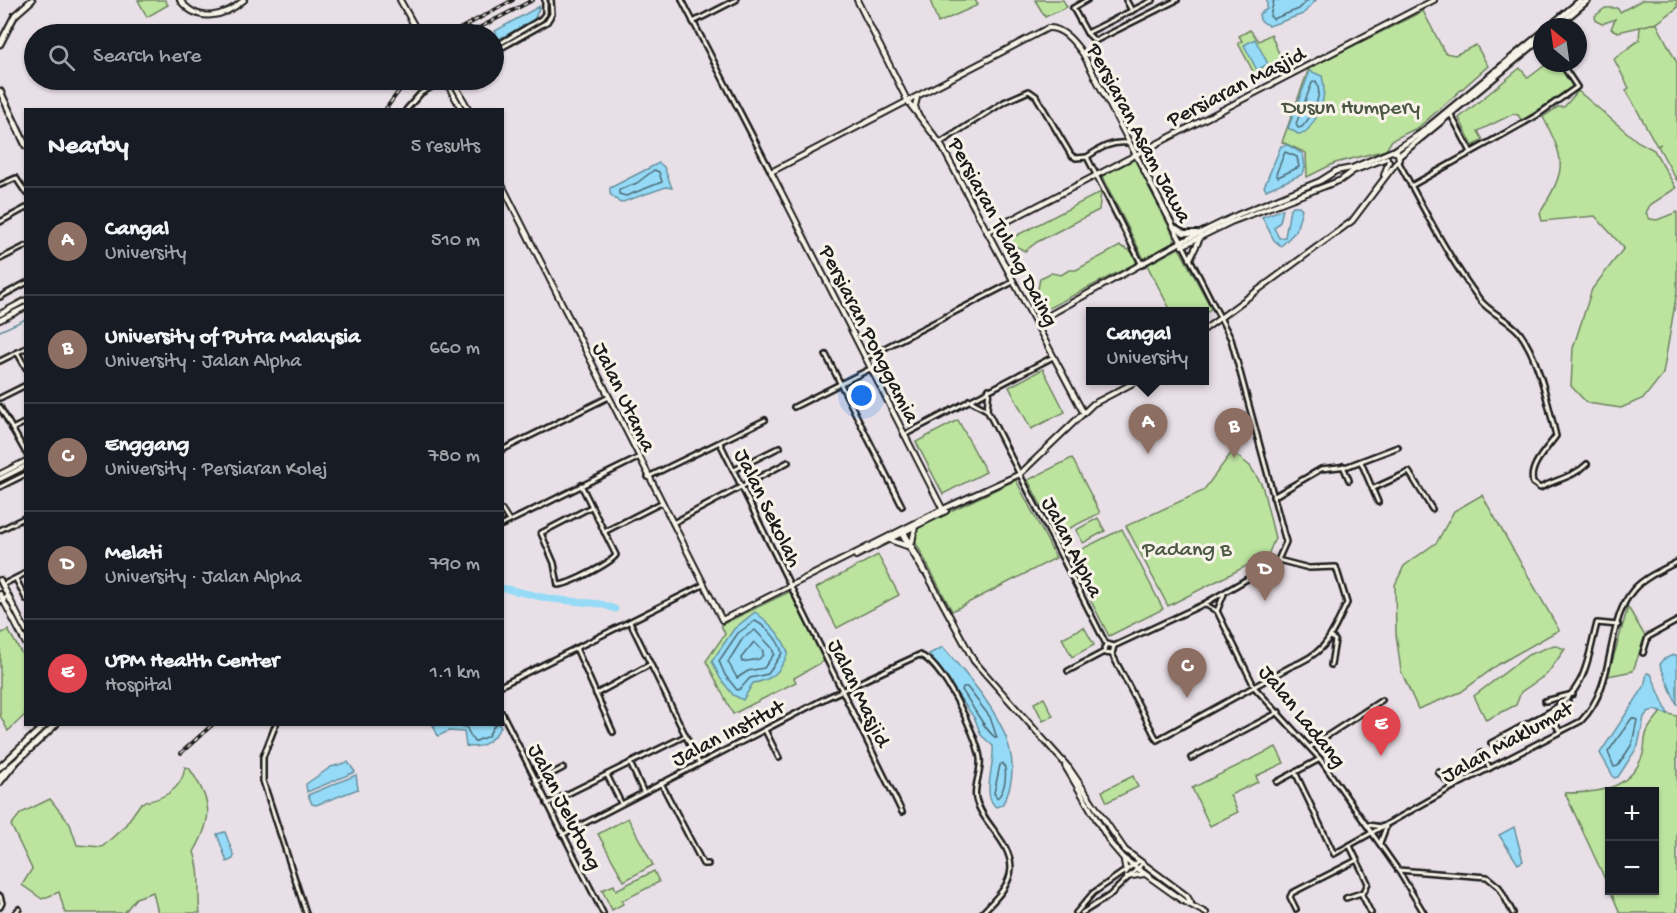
<!DOCTYPE html>
<meta charset="utf-8">
<style>
:root{--surface:#171b24;--page:#20242c;--text:#f1f3f6;--muted:#9ea1a6;--line:#363941;--accent:#7c3aed}
body{margin:0;font-family:"Gochi Hand",sans-serif;background:var(--page);color:var(--text)}
.controls{position:absolute;right:18px;bottom:18px;display:grid;overflow:hidden;border-radius:0px;box-shadow:0 2px 4px #0004}
.controls button{width:54px;height:54px;display:grid;place-items:center;padding:0;border:0;border-bottom:2px solid var(--line);background:var(--surface);color:var(--text);font:30px sans-serif}
.compass{position:absolute;left:1533px;top:18px;width:54px;height:54px;border-radius:50%;background:var(--surface);box-shadow:0 2px 4px #0004;rotate:331deg}
.you{position:absolute;left:862px;top:396px;width:21px;height:21px;margin:-15px;border:4px solid #fff;border-radius:50%;background:#1a73e8;box-shadow:0 0 0 9px #1a73e833}
.badge{display:grid;place-items:center;width:39px;height:39px;border-radius:50%;background:var(--accent);color:#fff;font-size:20px;font-weight:700}
.pin{position:absolute;translate:-50% -50px;filter:drop-shadow(0 2px 3px #0008)}
.pin::after{content:'';position:absolute;top:32px;width:21px;height:18px;background:inherit;clip-path:polygon(0 0,100% 0,50% 100%)}
.popup{position:absolute;left:1086px;top:307px;width:123px;height:78px;box-sizing:border-box;display:grid;place-content:center;border-radius:0px;background:var(--surface);filter:drop-shadow(0 2px 4px #0005);font-size:20px;white-space:nowrap;color:var(--muted)}
.popup b{font-size:22px;color:var(--text)}
.popup::after{content:'';position:absolute;left:50%;top:100%;margin-left:-12px;border:12px solid transparent;border-top-color:var(--surface)}
.list{margin:0;padding:0;list-style:none}
h2{display:flex;justify-content:space-between;align-items:center;height:78px;margin:0;padding:0 24px;font-size:26px}
h2 small{font-size:20px;font-weight:400;color:var(--muted)}
.list li{display:grid;grid-template-columns:39px 1fr auto;gap:18px;align-items:center;box-sizing:border-box;height:108px;padding:0 24px;border-top:2px solid var(--line)}
.list b{display:block;font-size:22px;white-space:nowrap}
.list p{margin:0;font-size:20px;white-space:nowrap;color:var(--muted)}
.list em{font-size:20px;font-style:normal;color:var(--muted)}
.icon{flex:none;width:33px;height:33px;fill:none;stroke:currentColor;stroke-width:2;stroke-linecap:round;stroke-linejoin:round}
.map{position:relative;flex:none;width:1677px;height:913px;overflow:hidden}
.search{position:absolute;background:var(--surface);box-shadow:0 2px 4px #0004;left:24px;top:24px;width:480px;height:66px;display:flex;align-items:center;gap:15px;box-sizing:border-box;padding:0 21px;border-radius:33px;color:var(--muted);font-size:22px}
.panel{position:absolute;background:var(--surface);box-shadow:0 2px 4px #0004;left:24px;top:108px;width:480px;height:618px;border-radius:0px}
.map>svg:first-child{display:block}
.green{fill:#bce49f;stroke:#6c805e;stroke-width:1.5}
.water{fill:#95dbf7;stroke:#658f9f;stroke-width:1.5}
.lines{fill:none;stroke-linecap:round;stroke-linejoin:round}
.shore{stroke:#4c6874;stroke-width:1.5}
.stream{stroke:#658f9f;stroke-width:1.5}
.river{stroke:#95dbf7;stroke-width:7}
.minor-casing{stroke:#1c1c1c;stroke-width:8}
.tertiary-casing{stroke:#1c1c1c;stroke-width:8}
.secondary-casing{stroke:#1c1c1c;stroke-width:9}
.primary-casing{stroke:#1c1c1c;stroke-width:9}
.motorway-casing{stroke:#1c1c1c;stroke-width:10}
.minor{stroke:#f7f3e8;stroke-width:3}
.tertiary{stroke:#f7f3e8;stroke-width:4}
.secondary{stroke:#f7f3e8;stroke-width:4.5}
.primary{stroke:#f7f3e8;stroke-width:4.5}
.motorway{stroke:#f7f3e8;stroke-width:5}
.rail-casing{stroke:#1c1c1c;stroke-width:4}
.rail{stroke:#f7f3e8;stroke-width:1.5;stroke-dasharray:4.5;stroke-linecap:butt}
.labels{text-anchor:middle;stroke-width:6;stroke-linejoin:round;paint-order:stroke}
.street-label{font-size:22px;fill:#1c1c1c;stroke:#f7f3e8}
.park-label{font-size:22px;fill:#4c5843;stroke:#f7f3e8}
</style>
<div class="map">
<svg width="1677" height="913" viewBox="0 0 1677 913">
<rect width="100%" height="100%" fill="#e9e0e7"/>
<filter id="ink" filterUnits="userSpaceOnUse"><feTurbulence type="fractalNoise" baseFrequency=".0167" numOctaves="2"/><feDisplacementMap in="SourceGraphic" scale="12" xChannelSelector="R" yChannelSelector="G"/><feConvolveMatrix kernelMatrix="1 2 1 2 8 2 1 2 1" color-interpolation-filters="sRGB"/></filter>
<g filter="url(#ink)">
<g class="green">
<polygon points="138,0 165,0 168,5 147,17"/>
<polygon points="930,0 975,0 978,5 938,23"/>
<polygon points="1035,0 1063,0 1067,7 1045,17"/>
<polygon points="1642,0 1677,0 1677,8 1657,23 1618,32 1611,29 1615,19 1602,24 1596,21 1595,16 1605,8 1617,8 1620,12"/>
<polygon points="1423,11 1445,53 1455,55 1476,45 1488,66 1419,127 1392,140 1386,150 1335,163 1307,177 1306,153 1282,142 1309,68"/>
<polygon points="1651,24 1657,24 1677,63 1677,181 1658,146 1661,144 1657,146 1626,90 1629,88 1614,59 1639,40 1640,27"/>
<polygon points="1250,30 1259,41 1271,34 1282,61 1255,75 1238,43 1242,41 1239,36"/>
<polygon points="1548,63 1558,63 1573,86 1522,121 1518,115 1513,114 1478,131 1483,140 1473,146 1459,118 1520,68 1528,78"/>
<path d="M1578,91L1637,141L1654,150L1676,188L1650,205L1646,213L1650,219L1657,220L1677,212V292L1663,374L1644,398L1621,408L1587,403L1571,386L1573,348L1592,289L1624,248L1595,216L1542,221L1540,213C1567,168 1566,162 1543,117L1558,107H1564Z"/>
<polygon points="1135,159 1174,237 1174,242 1144,259 1102,176"/>
<polygon points="1101,192 1099,210 1037,242 1025,251 1006,241"/>
<polygon points="1120,246 1133,252 1138,262 1043,311 1037,295 1040,278 1051,273 1061,275 1069,270 1076,270"/>
<polygon points="1179,248 1211,308 1205,314 1205,312 1171,311 1147,265"/>
<polygon points="1043,369 1065,412 1031,429 1009,387"/>
<polygon points="958,420 986,472 943,494 916,442"/>
<polygon points="1232,452 1250,466 1262,485 1275,538 1268,555 1168,606 1126,526 1203,491"/>
<polygon points="1072,458 1100,513 1056,535 1028,480"/>
<polygon points="1016,480 1056,558 952,611 915,541 917,527"/>
<polygon points="1482,495 1559,630 1499,664 1461,692 1418,709 1401,671 1396,634 1395,585 1404,566 1437,542 1454,511"/>
<polygon points="1098,518 1105,531 1083,543 1076,530"/>
<polygon points="1122,529 1163,609 1109,636 1068,556"/>
<polygon points="878,555 899,595 837,628 816,588"/>
<polygon points="791,591 826,660 794,678 796,682 733,714 706,661 725,634 721,625"/>
<polygon points="1628,607 1645,636 1633,671 1608,676"/>
<polygon points="1084,627 1094,645 1072,657 1062,638"/>
<polygon points="8,630 25,659 25,715 8,731 0,715 0,634"/>
<polygon points="1554,645 1565,649 1547,674 1521,692 1516,705 1486,720 1474,696 1528,655"/>
<polygon points="1044,698 1053,716 1043,721 1034,703"/>
<path d="M1661,712L1677,716V913H1620L1610,890H1654V792H1610V890L1565,793C1598,793 1631,790 1643,754C1645,748 1644,741 1646,735C1647,727 1656,719 1661,712Z"/>
<polygon points="1276,747 1284,763 1256,776 1258,782 1230,795 1238,812 1210,826 1192,788"/>
<path d="M185,767L189,768C212,801 214,817 194,852C202,873 197,892 200,913H158L153,892L136,898L124,913H65L59,892L42,899L22,885L32,869L11,825L21,813L50,799L70,824L77,845L102,847L124,827L141,803C162,799 182,791 185,767Z"/>
<polygon points="1133,776 1138,787 1107,802 1102,791"/>
<polygon points="628,818 653,865 624,881 598,834"/>
<polygon points="654,871 659,882 622,901 623,904 612,910 602,890 614,885 616,890"/>
</g>
<g class="water">
<polygon points="1267,0 1316,0 1303,14 1269,26 1260,20 1259,14 1267,9"/>
<polygon points="540,6 534,20 499,39 495,31"/>
<polygon points="1255,39 1268,64 1257,70 1244,45"/>
<path d="M1310,71L1322,76C1328,98 1319,117 1305,133L1298,134L1288,128Z"/>
<polygon points="1288,145 1303,154 1305,167 1303,174 1266,190 1264,187 1281,146"/>
<polygon points="659,163 664,167 672,188 666,187 620,203 610,194 610,188"/>
<polygon points="1293,206 1299,206 1302,209 1296,231 1281,246 1274,240 1262,217 1283,209 1280,222 1274,228 1279,238 1285,237 1290,209"/>
<path d="M755,612C770,623 783,636 788,653C780,672 773,680 753,683L743,700L733,695L720,678L712,661L734,629Z"/>
<path d="M943,647C977,688 1036,748 1002,805L996,807C981,796 995,765 993,746L981,735L975,719L929,654Z"/>
<polygon points="1673,655 1677,655 1677,705 1660,665 1662,660"/>
<polygon points="1647,673 1651,674 1668,714 1654,710 1648,712 1644,717 1638,746 1618,777 1614,778 1600,753 1644,687"/>
<path d="M500,724L501,727C492,740 483,750 466,746L464,732L449,731L438,736L433,725Z"/>
<polygon points="348,762 355,772 307,792 306,784 331,767"/>
<polygon points="356,775 358,789 316,805 312,804 308,795"/>
<polygon points="1514,827 1523,861 1518,864 1499,835"/>
<polygon points="225,832 234,856 233,859 227,862 217,834"/>
</g>
<g class="lines">
<g class="shore">
<polyline points="1274,0 1270,16 1273,19 1299,9 1308,0"/>
<path d="M1316,81C1324,94 1312,116 1302,127L1298,128L1296,124L1312,83Z"/>
<polygon points="1285,152 1297,157 1299,167 1278,177 1276,174"/>
<polygon points="654,170 659,172 662,182 626,196 619,194 619,190 637,183"/>
<path d="M755,621C767,627 779,640 782,653L768,674L750,678L740,689L737,690L725,675L719,661L738,633Z"/>
<polygon points="755,630 772,648 774,654 764,668 748,671 737,678 728,662 743,638"/>
<polygon points="754,642 763,651 763,655 759,659 742,662 741,658"/>
<path d="M963,687H967L990,717L997,738C988,736 970,701 962,690Z"/>
<polygon points="1632,718 1637,720 1632,744 1618,766 1614,767 1608,752"/>
<polyline points="439,724 466,727 474,742 488,736 495,724"/>
<path d="M1003,763C1008,772 1005,792 997,798L994,793L1000,765Z"/>
</g>
<polyline class="stream" points="0,331 26,319"/>
<polyline class="river" points="502,588 551,599 601,604 615,609"/>
<g class="minor-casing">
<g id="minor">
<polyline points="682,0 771,172"/>
<polyline points="1087,0 1073,8 1087,33 1153,0"/>
<polyline points="1126,0 1132,11"/>
<polyline points="693,22 736,0"/>
<polyline points="1087,33 1095,41 1177,0"/>
<polyline points="494,47 541,19 545,14 545,0"/>
<polyline points="494,52 547,22 552,14 551,0"/>
<polyline points="406,110 421,93 444,80"/>
<polyline points="1451,115 1471,152"/>
<polyline points="940,143 1004,102 1029,91 1036,96 1071,155 1076,158 1087,157 1142,265"/>
<path d="M1087,157C1100,148 1112,141 1128,143"/>
<path d="M1398,161C1423,207 1448,258 1480,300C1490,313 1508,319 1519,332C1539,358 1548,404 1556,436C1547,449 1528,466 1533,483L1540,488C1557,479 1574,477 1587,464"/>
<polyline points="0,185 16,178 26,193"/>
<polyline points="1411,186 1536,116 1577,87 1561,63"/>
<polyline points="0,222 26,208"/>
<polyline points="0,259 26,246"/>
<polyline points="0,297 26,283"/>
<polyline points="17,352 26,368"/>
<polyline points="826,355 902,506"/>
<polyline points="865,358 1013,282"/>
<polyline points="0,361 26,348"/>
<polyline points="0,398 26,385"/>
<polyline points="969,400 987,410 1106,644"/>
<polyline points="0,407 26,453"/>
<polyline points="794,407 870,369"/>
<polyline points="987,410 989,389"/>
<polyline points="12,429 26,422"/>
<polyline points="904,435 1053,357"/>
<polyline points="720,443 902,812"/>
<polyline points="502,450 609,397"/>
<polyline points="1361,462 1378,502"/>
<polyline points="1343,466 1349,480"/>
<polyline points="734,470 780,447"/>
<polyline points="648,477 765,420"/>
<path d="M581,485L616,555C610,564 568,585 558,585L554,563L541,533L591,507"/>
<polyline points="0,487 26,474"/>
<polyline points="1374,488 1409,472 1432,509"/>
<polyline points="1273,497 1321,469 1348,466 1398,447"/>
<polyline points="502,510 509,521"/>
<polyline points="673,523 788,462"/>
<polyline points="502,525 638,458"/>
<polyline points="0,530 26,517"/>
<polyline points="604,532 661,503"/>
<polyline points="16,579 26,599"/>
<polyline points="2,585 26,573"/>
<polyline points="0,601 9,596"/>
<polyline points="1204,604 1217,611 1255,688 1320,759 1398,870 1424,913"/>
<polyline points="1217,611 1224,594"/>
<polyline points="630,622 699,763"/>
<polyline points="1330,637 1335,640 1331,665"/>
<polyline points="1114,646 1112,654 1105,653 1104,648 1107,644 1114,646 1204,604 1268,567 1278,560 1286,542 1231,339 1183,245"/>
<polyline points="576,648 613,732"/>
<polyline points="1643,653 1648,637 1677,621"/>
<path d="M1112,654L1157,740L1290,667C1328,652 1330,637 1347,603L1336,567L1309,568L1278,560"/>
<polyline points="1068,671 1104,652"/>
<polyline points="502,685 703,585"/>
<polyline points="596,694 649,665"/>
<polyline points="1545,701 1573,694"/>
<polyline points="502,713 603,913"/>
<polyline points="1553,719 1567,710 1568,702"/>
<polyline points="276,724 263,757 263,781 306,913"/>
<polyline points="765,730 779,758"/>
<path d="M1560,732L1549,712C1586,691 1587,662 1597,623L1618,625"/>
<polyline points="1491,743 1549,712"/>
<polyline points="1310,747 1382,700"/>
<polyline points="1481,753 1490,768"/>
<polyline points="1191,758 1279,712"/>
<polyline points="630,763 643,791"/>
<path d="M1295,772L1334,854L1453,787L1581,721C1618,683 1604,623 1634,589C1645,577 1662,570 1677,562"/>
<polyline points="1438,772 1453,787"/>
<polyline points="607,775 621,803"/>
<polyline points="536,782 563,768"/>
<polyline points="1277,782 1320,759"/>
<polyline points="661,783 703,864 708,864"/>
<polyline points="547,804 685,736"/>
<polyline points="1368,825 1382,827"/>
<path d="M562,835L828,697L919,655C941,660 977,736 980,758C982,772 973,786 976,799C982,823 1011,842 1011,868C1010,887 994,900 982,913"/>
<polyline points="1380,843 1386,827"/>
<polyline points="1398,870 1487,877 1499,887 1513,913"/>
<polyline points="1361,893 1371,913"/>
<polyline points="0,896 2,903 0,907"/>
<polyline points="1346,898 1364,892 1368,883 1350,846"/>
<polyline points="1296,909 1290,897 1292,893 1357,860"/>
<polyline points="15,913 19,909"/>
<polyline points="1076,913 1093,893 1138,862"/>
<polyline points="1082,913 1109,896 1141,865"/>
</g>
</g>
<g class="tertiary-casing">
<g id="tertiary">
<path d="M180,0C198,24 224,17 244,0"/>
<polyline points="400,0 419,34"/>
<polyline points="857,0 908,102 940,143 1083,412"/>
<polyline points="418,28 423,34"/>
<polyline points="445,80 462,110"/>
<polyline points="452,80 469,110"/>
<polyline points="428,88 432,80"/>
<polyline points="917,112 915,106 917,98"/>
<polyline points="1384,175 1389,161"/>
<polyline points="502,185 722,620 943,509 1020,474 1093,404 1139,380"/>
<polyline points="1176,228 1184,233 1197,233"/>
<polyline points="987,232 1434,0"/>
<polyline points="1182,246 1231,222 1341,180 1353,171 1387,158"/>
<polyline points="1190,259 1201,236"/>
<polyline points="0,314 26,300"/>
<polyline points="0,320 26,307"/>
<polyline points="1035,323 1181,242 1237,215 1320,181 1336,171 1352,168 1392,151 1398,153 1399,159 1352,221 1205,329"/>
<polyline points="0,474 26,461"/>
<polyline points="0,479 26,466"/>
<path d="M944,512L771,172L1048,28C1063,27 1075,43 1083,54L1183,245"/>
<polyline points="900,532 904,532 974,661 1069,768 1125,850 1187,896 1191,903"/>
<polyline points="901,533 924,572"/>
<polyline points="890,540 907,546"/>
<polyline points="912,543 915,527"/>
<polyline points="856,556 946,511"/>
<polyline points="0,580 26,631"/>
<polyline points="0,594 26,644"/>
<polyline points="1065,766 1111,844 1123,858 1183,901 1206,913"/>
<polyline points="1124,861 1126,872"/>
<polyline points="1127,877 1144,874"/>
</g>
</g>
<g class="secondary-casing">
<g id="secondary">
<polyline points="1549,27 1581,0"/>
<polyline points="1556,27 1588,0"/>
<polyline points="1394,151 1421,133 1542,33"/>
<polyline points="1399,156 1542,38"/>
</g>
</g>
<g class="primary-casing">
<g id="primary">
<polyline points="0,44 15,15 32,0"/>
<polyline points="0,91 26,146"/>
<polyline points="0,767 46,724"/>
<polyline points="0,782 15,763 56,724"/>
</g>
</g>
<g class="motorway-casing">
<polyline id="motorway" points="0,776 15,763"/>
</g>
<use href="#minor" class="minor"/>
<use href="#tertiary" class="tertiary"/>
<use href="#secondary" class="secondary"/>
<use href="#primary" class="primary"/>
<use href="#motorway" class="motorway"/>
<g class="rail-casing">
<g id="rail">
<polyline points="450,34 513,0"/>
<polyline points="467,34 533,0"/>
<polyline points="385,110 407,80"/>
<polyline points="181,753 213,724"/>
</g>
</g>
<use href="#rail" class="rail"/>
</g>
</g>
<g class="labels">
<g class="street-label">
<text transform="translate(1235 85) rotate(-27)" y="8">Persiaran Masjid</text>
<text transform="translate(1141 132) rotate(62)" y="8">Persiaran Asam Jawa</text>
<text transform="translate(1005 231) rotate(62)" y="8">Persiaran Tulang Daing</text>
<text transform="translate(871 333) rotate(63)" y="8">Persiaran Ponggamia</text>
<text transform="translate(626 396) rotate(64)" y="8">Jalan Utama</text>
<text transform="translate(770 507) rotate(64)" y="8">Jalan Sekolah</text>
<text transform="translate(1074 546) rotate(63)" y="8">Jalan Alpha</text>
<text transform="translate(861 692) rotate(64)" y="8">Jalan Masjid</text>
<text transform="translate(1304 715) rotate(51)" y="8">Jalan Ladang</text>
<text transform="translate(727 731) rotate(-27)" y="8">Jalan Institut</text>
<text transform="translate(1506 740) rotate(-29)" y="8">Jalan Maklumat</text>
<text transform="translate(567 806) rotate(63)" y="8">Jalan Jelutong</text>
</g>
<g class="park-label">
<text x="1351" y="113">Dusun Humpery</text>
<text x="1187" y="555">Padang B</text>
</g>
</g>
</svg>
<div class="controls">
<button>+</button>
<button>−</button>
</div>
<svg class="compass" viewBox="-18 -18 36 36"><path d="M0-13l5 13h-10z" fill="#e53935"/><path d="M0 13l5-13h-10z" fill="#9ea1a6"/></svg>
<div class="you"></div>
<div class="pin badge" style="left:1148px;top:454px;background:#8d6e63">A</div>
<div class="popup"><b>Cangal</b>University</div>
<div class="pin badge" style="left:1234px;top:458px;background:#8d6e63">B</div>
<div class="pin badge" style="left:1187px;top:698px;background:#8d6e63">C</div>
<div class="pin badge" style="left:1265px;top:601px;background:#8d6e63">D</div>
<div class="pin badge" style="left:1381px;top:756px;background:#e0444e">E</div>
<div class="search"><svg class="icon" aria-label="search" viewBox="0 0 24 24"><circle cx="10" cy="10" r="6"/><path d="M15 15l6 6"/></svg>Search here</div>
<section class="panel">
<h2>Nearby<small>5 results</small></h2>
<ul class="list">
<li><span class="badge" style="background:#8d6e63">A</span><div><b>Cangal</b><p>University</p></div><em>510 m</em></li>
<li><span class="badge" style="background:#8d6e63">B</span><div><b>University of Putra Malaysia</b><p>University · Jalan Alpha</p></div><em>660 m</em></li>
<li><span class="badge" style="background:#8d6e63">C</span><div><b>Enggang</b><p>University · Persiaran Kolej</p></div><em>780 m</em></li>
<li><span class="badge" style="background:#8d6e63">D</span><div><b>Melati</b><p>University · Jalan Alpha</p></div><em>790 m</em></li>
<li><span class="badge" style="background:#e0444e">E</span><div><b>UPM Health Center</b><p>Hospital</p></div><em>1.1 km</em></li>
</ul>
</section>
</div>
